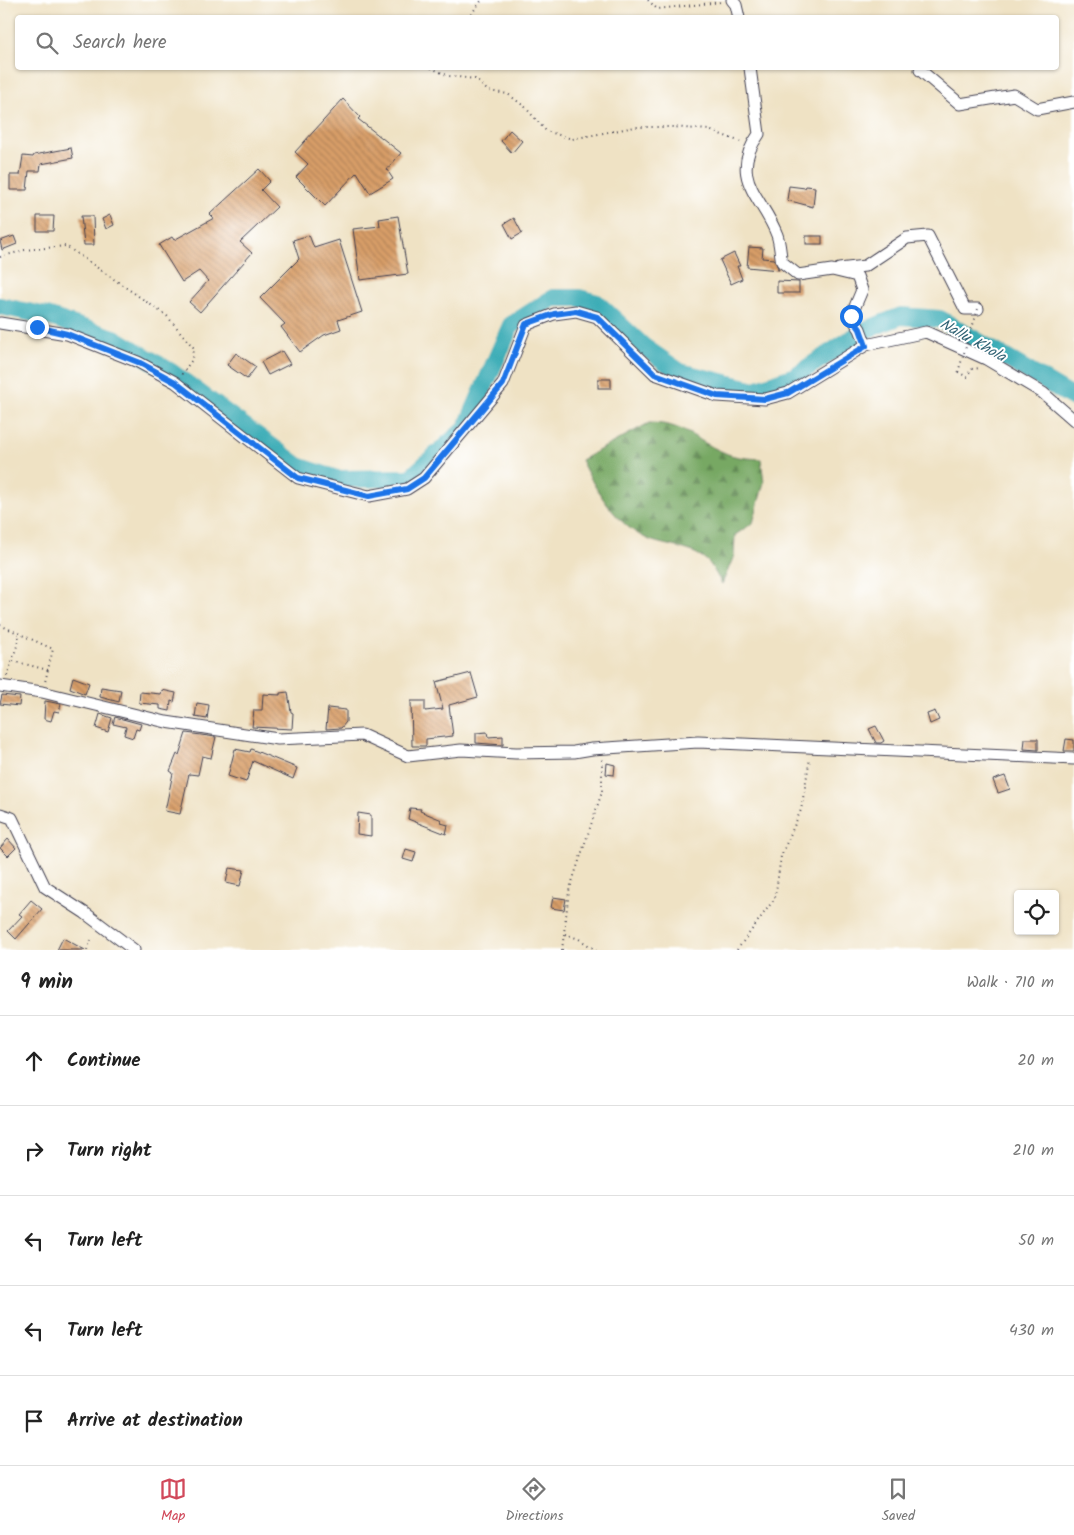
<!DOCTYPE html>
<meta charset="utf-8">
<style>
:root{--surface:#fff;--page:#f6f6f6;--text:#222;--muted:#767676;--line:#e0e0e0;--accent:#d1495b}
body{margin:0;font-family:Kalam,sans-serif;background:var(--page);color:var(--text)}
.controls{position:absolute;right:15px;bottom:15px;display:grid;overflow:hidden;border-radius:5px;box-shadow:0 1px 4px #0004}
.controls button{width:45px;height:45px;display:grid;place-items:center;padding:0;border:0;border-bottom:1px solid var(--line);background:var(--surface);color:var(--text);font:25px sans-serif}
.stop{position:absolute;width:15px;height:15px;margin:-11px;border:4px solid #1a73e8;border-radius:50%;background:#fff}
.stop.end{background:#1a73e8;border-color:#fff;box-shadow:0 1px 5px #0008}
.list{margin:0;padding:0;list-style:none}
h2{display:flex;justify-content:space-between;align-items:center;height:65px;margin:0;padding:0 20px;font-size:21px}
h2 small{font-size:16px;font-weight:400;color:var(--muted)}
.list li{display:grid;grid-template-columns:32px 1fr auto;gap:15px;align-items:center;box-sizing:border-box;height:90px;padding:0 20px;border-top:1px solid var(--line)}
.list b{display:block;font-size:19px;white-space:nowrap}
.list em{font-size:16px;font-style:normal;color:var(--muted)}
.icon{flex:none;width:28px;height:28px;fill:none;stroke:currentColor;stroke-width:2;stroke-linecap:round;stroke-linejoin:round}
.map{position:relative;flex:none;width:1074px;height:950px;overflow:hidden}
.search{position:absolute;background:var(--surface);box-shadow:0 1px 4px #0004;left:15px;right:15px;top:15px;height:55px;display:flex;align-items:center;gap:12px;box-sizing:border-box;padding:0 18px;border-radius:5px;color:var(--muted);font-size:19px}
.sheet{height:515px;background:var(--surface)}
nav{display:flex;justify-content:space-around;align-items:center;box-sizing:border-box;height:70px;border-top:1px solid var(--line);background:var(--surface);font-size:14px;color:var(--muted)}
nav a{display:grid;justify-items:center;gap:2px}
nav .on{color:var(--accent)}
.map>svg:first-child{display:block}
.forest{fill:url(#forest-firs);stroke:#4c654f}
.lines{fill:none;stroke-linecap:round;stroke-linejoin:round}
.river{stroke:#3bacb6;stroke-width:18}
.building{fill:url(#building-back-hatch)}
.minor-casing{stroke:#413f50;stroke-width:13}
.path{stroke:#413f50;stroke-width:2;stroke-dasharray:1 4;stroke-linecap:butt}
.minor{stroke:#fff;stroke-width:11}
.path-bridge{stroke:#413f50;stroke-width:2;stroke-dasharray:1 4;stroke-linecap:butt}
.route{stroke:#1a73e8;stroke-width:6}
.labels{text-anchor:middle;stroke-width:4;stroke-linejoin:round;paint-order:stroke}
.water-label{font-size:15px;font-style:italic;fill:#2d6072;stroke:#fff}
</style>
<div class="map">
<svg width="1074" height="950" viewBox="0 0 1074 950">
<defs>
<pattern id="forest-firs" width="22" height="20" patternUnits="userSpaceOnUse" patternTransform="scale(1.25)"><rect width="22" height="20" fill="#77a863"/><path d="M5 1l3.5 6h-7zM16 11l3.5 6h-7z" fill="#618853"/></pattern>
<pattern id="building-back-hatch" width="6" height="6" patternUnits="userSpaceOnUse" patternTransform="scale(1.25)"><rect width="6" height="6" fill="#d89e68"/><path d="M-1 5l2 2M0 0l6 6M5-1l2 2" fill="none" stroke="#af8057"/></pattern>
</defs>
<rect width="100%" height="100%" fill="#fff"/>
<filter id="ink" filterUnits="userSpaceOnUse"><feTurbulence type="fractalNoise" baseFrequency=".02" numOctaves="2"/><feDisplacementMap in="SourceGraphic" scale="10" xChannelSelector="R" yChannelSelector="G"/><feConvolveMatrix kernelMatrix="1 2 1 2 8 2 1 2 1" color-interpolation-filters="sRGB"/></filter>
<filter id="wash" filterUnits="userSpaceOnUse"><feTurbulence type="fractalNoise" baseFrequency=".0096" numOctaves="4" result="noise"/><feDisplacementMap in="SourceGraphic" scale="20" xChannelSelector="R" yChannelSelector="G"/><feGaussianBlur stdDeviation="1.12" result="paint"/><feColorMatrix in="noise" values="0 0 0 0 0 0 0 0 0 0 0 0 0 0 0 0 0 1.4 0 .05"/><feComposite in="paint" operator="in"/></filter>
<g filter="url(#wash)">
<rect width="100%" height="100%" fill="#efe2c4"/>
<path class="forest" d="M649,423C684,423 694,440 723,452C735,458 748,458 761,459L764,482L753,523L735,535L734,556L722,584C718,577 714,570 710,564C696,547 668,547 650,540C617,527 595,489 581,460Z"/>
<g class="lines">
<polyline class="river" points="0,306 47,316 114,338 171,372 298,466 337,479 410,478 466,428 511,325 553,298 579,298 597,303 644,347 680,372 755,390 795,376 863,331 901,316 940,319 1074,398"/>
</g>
<g id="blocks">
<g class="building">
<polygon points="343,99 360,117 358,119 401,153 387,170 393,179 370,193 357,172 325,206 296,177 308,164 295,152"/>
<polygon points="510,130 522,141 512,153 501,141"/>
<polygon points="71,148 73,158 41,164 40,171 29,171 27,190 10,190 10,175 20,175 23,156 33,157 34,155"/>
<polygon points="259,169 270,181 261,190 277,207 240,242 252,253 200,312 189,302 208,281 199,271 182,282 159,245 172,237 174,240 214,218 210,214"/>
<polygon points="789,186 805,188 806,186 815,187 813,207 787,200"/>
<polygon points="110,215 114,225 106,229 102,219"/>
<polygon points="37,216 54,216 53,231 37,231"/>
<polygon points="81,216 93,216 94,245 84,245"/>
<polygon points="398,216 408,274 360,280 353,229 380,226 379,219"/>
<polygon points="514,218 522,233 512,239 504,224"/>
<polygon points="309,235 314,248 339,240 362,312 338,320 341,329 324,335 300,352 281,327 285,324 260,298 299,259 293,240"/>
<polygon points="14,236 17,244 2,250 0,241"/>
<rect x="806" y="236" width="16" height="8"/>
<polygon points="749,247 763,248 762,258 774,259 779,270 747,267"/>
<polygon points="734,253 740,266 737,266 742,279 731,284 720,260"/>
<polygon points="777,281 799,282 799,293 777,293"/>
<polygon points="282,351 290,364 268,375 261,362"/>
<polygon points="236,353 256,367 247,379 227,365"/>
<rect x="598" y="379" width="13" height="9"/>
<polygon points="471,673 478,697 449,705 453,736 426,739 426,746 412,746 411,701 425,701 425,711 443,709 436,682"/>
<polygon points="73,677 89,683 85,694 70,688"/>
<polygon points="101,687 121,690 119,702 100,697"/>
<polygon points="162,690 176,693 174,702 171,701 170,711 160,709 160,705 139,703 140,692 161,694"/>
<polygon points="288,692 291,712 293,713 292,729 252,727 254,710 262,710 263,694 280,695 280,693"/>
<polygon points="2,695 20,697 19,706 0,704"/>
<polygon points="45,701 61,704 59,712 54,711 51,721 44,719"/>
<polygon points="197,703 209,705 207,719 195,717"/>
<polygon points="328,708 346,710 346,722 341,728 326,729"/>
<polygon points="935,711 939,720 930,724 927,714"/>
<polygon points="100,714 112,718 108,732 96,728"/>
<polygon points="115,717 141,724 139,730 136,729 133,738 124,735 126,727 113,724"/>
<polygon points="876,726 884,741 881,743 876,743 869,729"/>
<polygon points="487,732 488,737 503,736 503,745 476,743 476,733"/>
<polygon points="186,733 216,737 211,758 202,756 198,775 189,774 180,814 165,811 173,773 170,771 177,754 179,755"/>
<polygon points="1025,739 1038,739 1038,750 1024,749"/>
<polygon points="1066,739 1074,740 1074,751 1064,751"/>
<polygon points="235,749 250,752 251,749 297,768 293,779 253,761 246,782 228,776"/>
<polygon points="607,763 615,765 614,775 606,774"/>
<polygon points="1005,776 1010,789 998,793 993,780"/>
<polygon points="410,808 421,809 420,811 442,820 441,823 448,825 446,834 408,819"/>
<polygon points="358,813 371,815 371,836 357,834"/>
<polygon points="8,839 16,848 8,856 0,848"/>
<polygon points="406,849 416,852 413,862 403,859"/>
<polygon points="229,868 244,870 240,886 226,883"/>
<polygon points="553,897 566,899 564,910 551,908"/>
<polygon points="31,900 42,909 16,939 8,931 22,916 19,914"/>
<polygon points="63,938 85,950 57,950"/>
</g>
</g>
</g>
<g filter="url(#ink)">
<use href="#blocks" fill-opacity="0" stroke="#413f50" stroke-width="1"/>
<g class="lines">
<g class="minor-casing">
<g id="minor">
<polyline points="732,0 736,5 739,18"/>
<path d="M750,68L759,134C727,178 763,197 777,235C780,243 780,254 782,262L798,275L832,270L857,276L862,290L851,316L860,329L866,345"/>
<polyline points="920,70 960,104 1014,95 1037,109 1074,102"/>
<polyline points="839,269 865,266 907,238 928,236 965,309 978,309"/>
<polyline points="0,323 67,334 138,362 175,382 298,478 369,496 407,489 424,478 503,384 526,325 554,314 576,311 597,317 655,374 717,396 765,399 788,393 866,345 926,332 986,359 1043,393 1074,420"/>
<polyline points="0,686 42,692 166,722 278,739 362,735 408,756 461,750 516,753 574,752 592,749 698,742 1074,759"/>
<polyline points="0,814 12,818 45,887 85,913 134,950"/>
</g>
</g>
<g class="path">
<polyline points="648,0 657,9 721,2"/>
<polyline points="468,18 482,0"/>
<polyline points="431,68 449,76 475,79 488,91 508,94 525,107 546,131 572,139 635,127 672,127 709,130 741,142"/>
<polyline points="0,257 25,250 66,246 167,316 193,347 192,360 181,375"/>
<polyline points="958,372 967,377 971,369 981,368"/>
<polyline points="0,625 53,649 45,682"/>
<polyline points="13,661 48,670"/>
<polyline points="7,676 19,640 18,633"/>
<polyline points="565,934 579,939 596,950"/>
<polyline points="87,950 91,940"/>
<polyline points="562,950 569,891 602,792 602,759"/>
<polyline points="737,950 775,898 781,856 801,810 810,758"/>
</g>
<use href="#minor" class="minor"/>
<polyline class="path-bridge" points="958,372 978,309"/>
</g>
</g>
<g class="lines" filter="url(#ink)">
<polyline class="route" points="37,327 67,334 138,362 175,382 298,478 369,496 407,489 424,478 503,384 526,324 554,314 576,311 597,317 655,374 717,396 765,399 788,393 866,346 860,329 851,316"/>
</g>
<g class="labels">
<g class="water-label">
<text transform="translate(973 340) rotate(29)" y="5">Nallu Khola</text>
</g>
</g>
</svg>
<div class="controls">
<button><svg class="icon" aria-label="locate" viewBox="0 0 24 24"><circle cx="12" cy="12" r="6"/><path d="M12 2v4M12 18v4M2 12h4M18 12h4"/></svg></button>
</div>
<div class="stop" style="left:851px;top:316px"></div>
<div class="stop end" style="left:37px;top:327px"></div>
<div class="search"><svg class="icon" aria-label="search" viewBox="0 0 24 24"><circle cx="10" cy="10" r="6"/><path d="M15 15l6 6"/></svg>Search here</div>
</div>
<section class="sheet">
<h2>9 min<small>Walk · 710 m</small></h2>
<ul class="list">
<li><svg class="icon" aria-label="ahead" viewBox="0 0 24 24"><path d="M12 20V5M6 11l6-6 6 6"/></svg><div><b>Continue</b></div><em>20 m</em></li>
<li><svg class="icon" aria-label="right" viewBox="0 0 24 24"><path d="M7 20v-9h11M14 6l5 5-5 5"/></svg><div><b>Turn right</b></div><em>210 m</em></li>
<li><svg class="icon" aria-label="left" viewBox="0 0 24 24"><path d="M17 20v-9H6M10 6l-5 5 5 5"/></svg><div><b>Turn left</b></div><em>50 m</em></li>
<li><svg class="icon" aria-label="left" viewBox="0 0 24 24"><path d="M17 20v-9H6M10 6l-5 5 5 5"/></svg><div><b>Turn left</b></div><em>430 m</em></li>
<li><svg class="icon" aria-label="arrive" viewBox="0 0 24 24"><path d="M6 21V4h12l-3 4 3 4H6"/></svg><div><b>Arrive at destination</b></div></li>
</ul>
</section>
<nav>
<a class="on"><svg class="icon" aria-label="map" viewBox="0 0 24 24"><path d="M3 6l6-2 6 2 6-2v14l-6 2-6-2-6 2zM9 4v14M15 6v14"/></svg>Map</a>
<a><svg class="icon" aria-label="directions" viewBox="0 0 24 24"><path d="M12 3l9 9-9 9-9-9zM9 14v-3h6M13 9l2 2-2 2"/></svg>Directions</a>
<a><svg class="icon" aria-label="saved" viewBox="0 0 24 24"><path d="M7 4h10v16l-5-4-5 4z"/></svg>Saved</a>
</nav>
